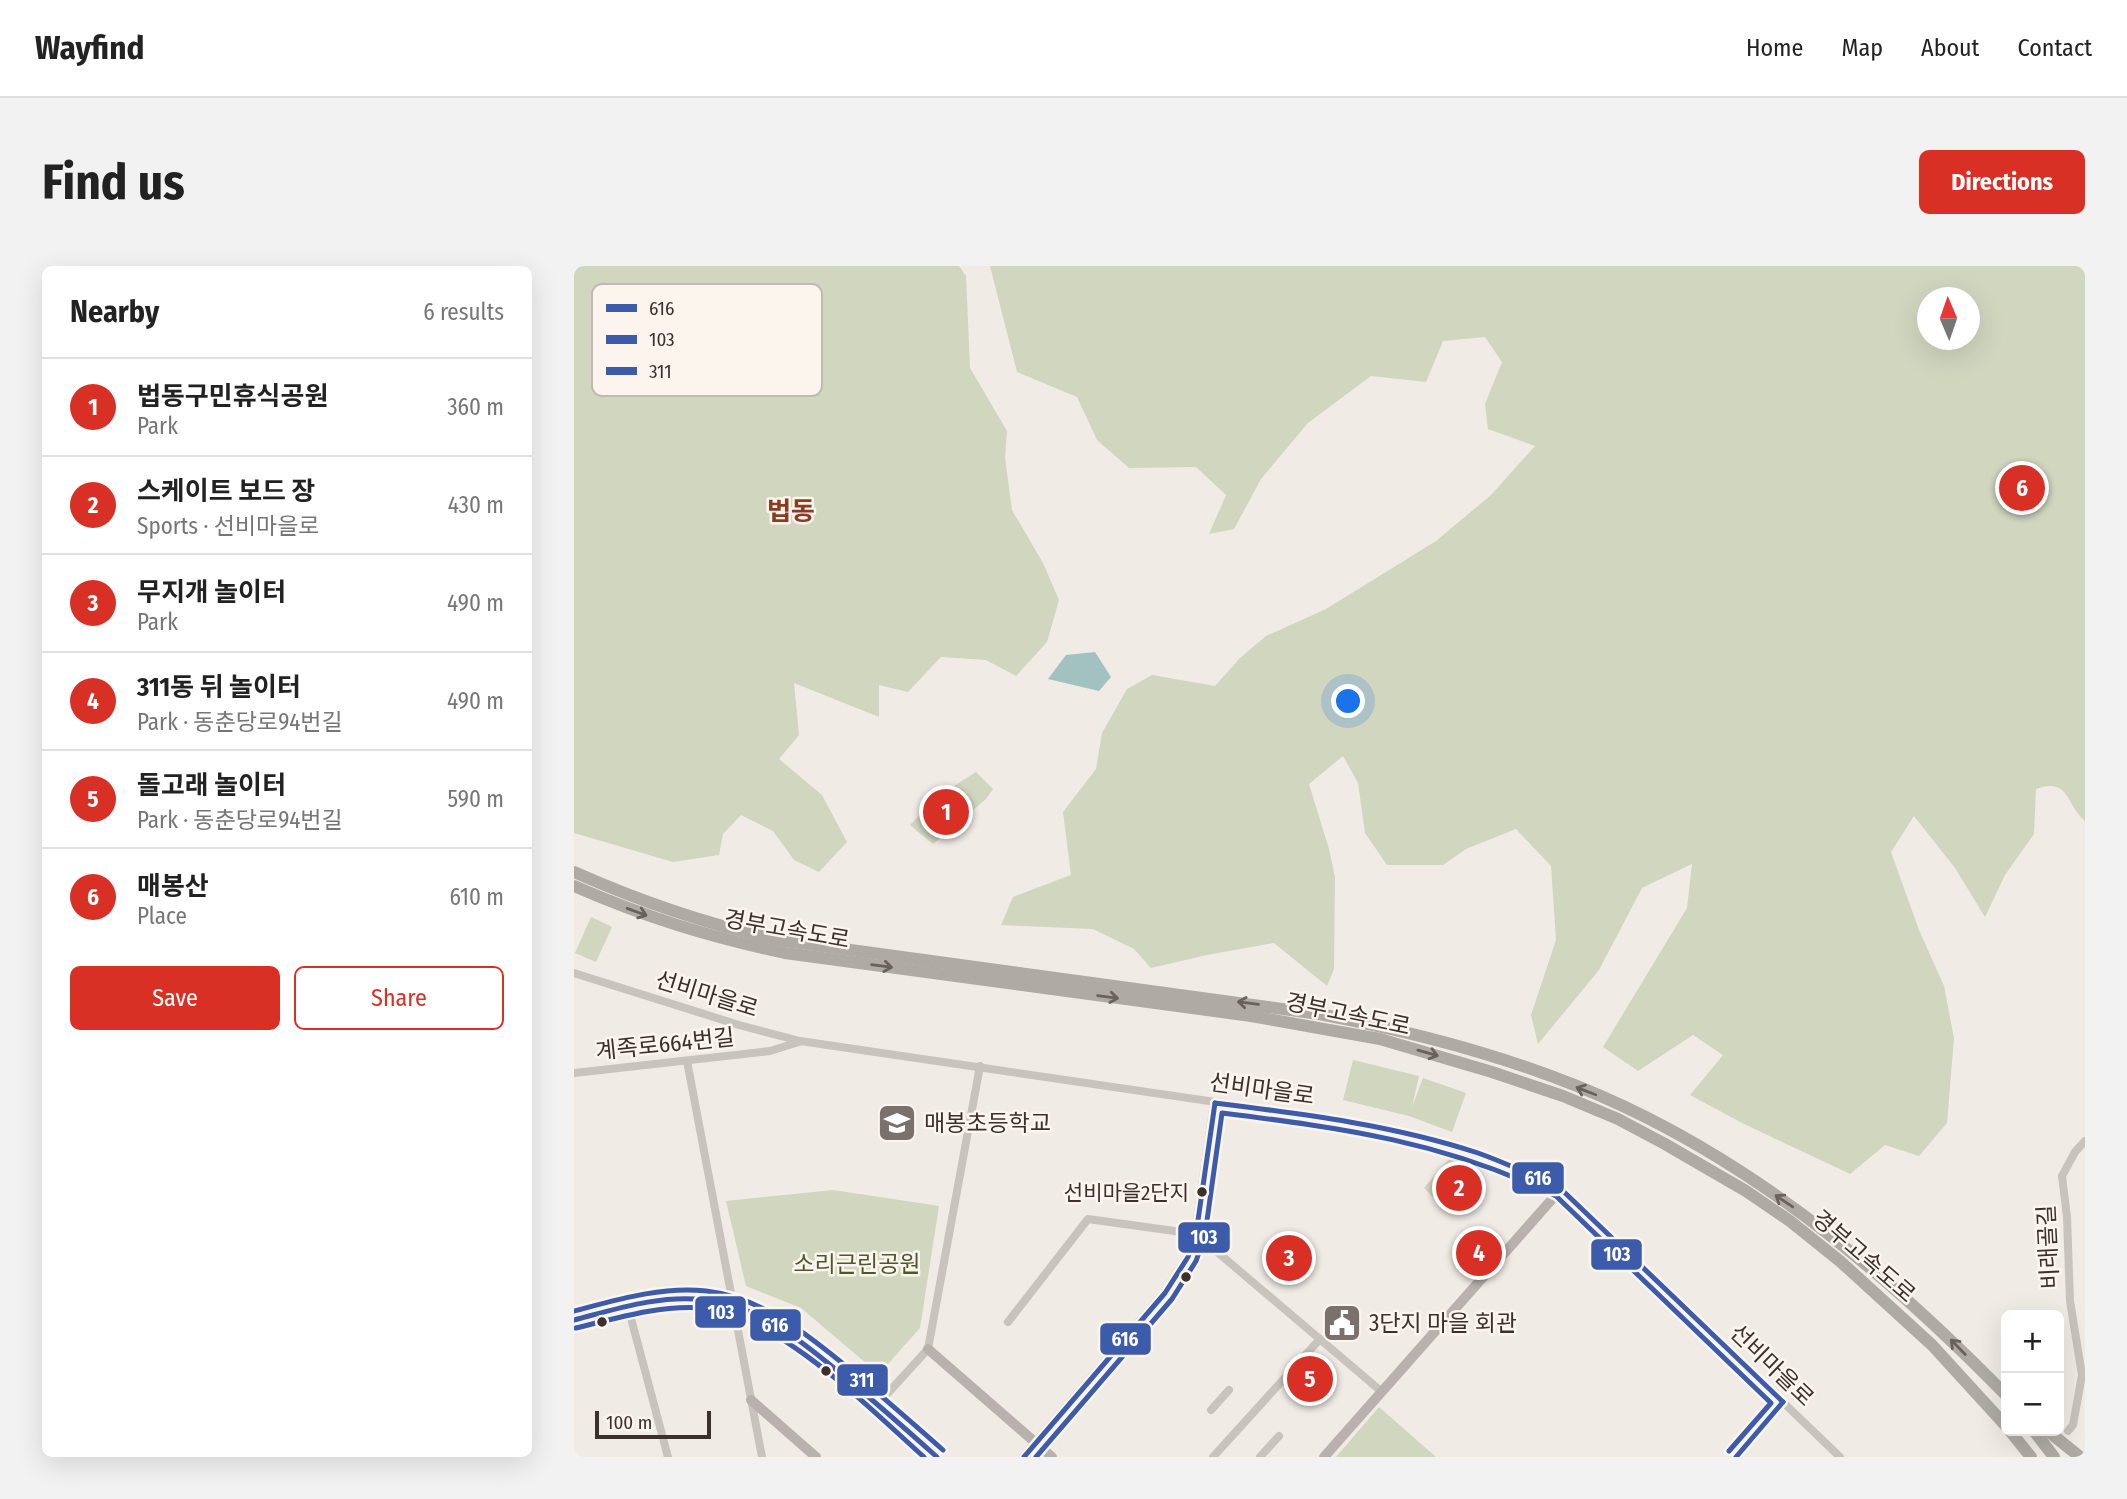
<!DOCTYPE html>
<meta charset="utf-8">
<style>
:root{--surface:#fff;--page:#f2f2f2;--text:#222;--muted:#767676;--line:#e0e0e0;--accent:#d93025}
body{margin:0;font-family:"Fira Sans Condensed","Noto Sans KR",sans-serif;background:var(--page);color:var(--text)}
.controls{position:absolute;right:21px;bottom:21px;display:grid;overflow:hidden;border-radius:10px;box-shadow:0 7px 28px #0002}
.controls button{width:63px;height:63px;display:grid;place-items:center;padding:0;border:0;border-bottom:2px solid var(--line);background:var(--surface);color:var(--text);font:35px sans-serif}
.compass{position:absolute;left:1343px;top:21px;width:63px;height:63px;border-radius:50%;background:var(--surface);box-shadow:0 7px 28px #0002;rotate:358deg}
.scale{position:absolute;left:21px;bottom:18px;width:116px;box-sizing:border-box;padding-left:7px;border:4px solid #3b302b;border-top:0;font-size:19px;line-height:24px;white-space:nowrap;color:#3b302b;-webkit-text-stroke:5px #fbf5ee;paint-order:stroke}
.you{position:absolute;left:775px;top:436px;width:24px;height:24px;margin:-18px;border:5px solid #fff;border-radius:50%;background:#1a73e8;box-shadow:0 0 0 10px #1a73e833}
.badge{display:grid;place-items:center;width:46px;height:46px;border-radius:50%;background:var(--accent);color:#fff;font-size:23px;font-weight:700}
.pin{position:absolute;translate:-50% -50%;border:4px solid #fff;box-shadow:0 2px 7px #0006}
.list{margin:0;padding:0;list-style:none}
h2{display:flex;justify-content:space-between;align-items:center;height:91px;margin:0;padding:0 28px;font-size:30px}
h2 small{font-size:23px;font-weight:400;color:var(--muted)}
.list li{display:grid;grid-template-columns:46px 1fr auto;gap:21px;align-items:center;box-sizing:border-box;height:98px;padding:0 28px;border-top:2px solid var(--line)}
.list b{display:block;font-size:26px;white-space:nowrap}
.list p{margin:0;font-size:23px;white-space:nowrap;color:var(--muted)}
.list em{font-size:23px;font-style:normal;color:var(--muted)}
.actions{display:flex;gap:14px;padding:21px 28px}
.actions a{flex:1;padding:16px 0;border:2px solid var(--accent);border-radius:10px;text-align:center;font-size:24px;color:var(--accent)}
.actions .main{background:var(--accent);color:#fff}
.map{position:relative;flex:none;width:1511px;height:1191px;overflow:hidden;border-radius:10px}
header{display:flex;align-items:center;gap:42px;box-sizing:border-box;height:98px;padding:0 35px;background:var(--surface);border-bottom:2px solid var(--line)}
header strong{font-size:33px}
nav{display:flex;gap:38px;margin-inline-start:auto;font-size:24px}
.intro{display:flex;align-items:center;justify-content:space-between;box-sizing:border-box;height:168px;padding:0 42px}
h1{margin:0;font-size:49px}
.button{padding:18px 32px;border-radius:10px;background:var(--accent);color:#fff;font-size:24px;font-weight:700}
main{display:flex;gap:42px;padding:0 42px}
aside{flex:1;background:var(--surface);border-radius:10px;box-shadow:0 7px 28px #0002}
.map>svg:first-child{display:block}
.green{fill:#d1d6bf;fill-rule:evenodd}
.water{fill:#a1c2c1}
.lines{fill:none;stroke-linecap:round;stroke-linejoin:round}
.minor{stroke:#c9c3be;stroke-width:8}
.major{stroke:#b8b1ad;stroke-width:10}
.highway{stroke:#afaaa4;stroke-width:12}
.bus-1-casing{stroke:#fbf5ee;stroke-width:10}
.bus-2-casing{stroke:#fbf5ee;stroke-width:10}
.bus-3-casing{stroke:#fbf5ee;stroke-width:10}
.bus-1{stroke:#3d5bab;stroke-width:5}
.bus-2{stroke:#3d5bab;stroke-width:5}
.bus-3{stroke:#3d5bab;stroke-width:5}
.oneway{stroke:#69615b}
.bus-dot{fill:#3b302b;stroke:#fbf5ee;stroke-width:2.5}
.labels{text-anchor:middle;stroke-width:5;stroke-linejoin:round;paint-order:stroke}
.bus-label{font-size:21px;fill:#3b302b;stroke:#fbf5ee;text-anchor:end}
.street-label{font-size:23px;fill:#3b302b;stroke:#fbf5ee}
.poi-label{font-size:23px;fill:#3b302b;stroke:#fbf5ee;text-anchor:start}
.park-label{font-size:23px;fill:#4a5a2e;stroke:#fbf5ee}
.quarter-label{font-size:26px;font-weight:bold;fill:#8c3b22;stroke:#fbf5ee}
.key{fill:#fbf5ee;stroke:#c1bab4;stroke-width:2}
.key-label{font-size:19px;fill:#3b302b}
.line-badge{stroke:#fbf5ee;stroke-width:2.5}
.badge-label{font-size:19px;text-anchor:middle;font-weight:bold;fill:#fff}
</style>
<header>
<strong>Wayfind</strong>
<nav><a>Home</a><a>Map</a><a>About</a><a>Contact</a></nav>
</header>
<div class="intro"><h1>Find us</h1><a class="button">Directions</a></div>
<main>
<aside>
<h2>Nearby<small>6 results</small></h2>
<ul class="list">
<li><span class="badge">1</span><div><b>법동구민휴식공원</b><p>Park</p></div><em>360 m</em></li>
<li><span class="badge">2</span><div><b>스케이트 보드 장</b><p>Sports · 선비마을로</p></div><em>430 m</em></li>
<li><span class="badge">3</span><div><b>무지개 놀이터</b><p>Park</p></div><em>490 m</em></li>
<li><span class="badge">4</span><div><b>311동 뒤 놀이터</b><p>Park · 동춘당로94번길</p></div><em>490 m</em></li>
<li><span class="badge">5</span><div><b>돌고래 놀이터</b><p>Park · 동춘당로94번길</p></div><em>590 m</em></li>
<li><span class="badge">6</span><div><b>매봉산</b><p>Place</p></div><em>610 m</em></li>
</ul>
<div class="actions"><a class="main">Save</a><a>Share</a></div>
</aside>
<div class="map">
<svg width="1511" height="1191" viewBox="0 0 1511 1191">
<rect width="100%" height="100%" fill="#f0ebe5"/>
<g class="green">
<polygon points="0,0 385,0 392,10 396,102 433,165 431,192 438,244 469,297 485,334 473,376 442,410 412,394 367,391 334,426 305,419 305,451 220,417 225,469 205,493 248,529 273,576 245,606 220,594 199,565 167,549 149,568 145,589 99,596 0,567"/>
<path d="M416,0H1511V555C1491,538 1496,511 1462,523L1460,568L1431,609L1411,651L1381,602L1340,550L1317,586L1345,664L1370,720L1380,772L1373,857L1345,890L1311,879L1276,908L1168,857L1116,829L1149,789L1119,769L1064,805L1029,781L1113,642L1118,598L1068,622L1025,704L964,778L957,749L982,674L977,600L942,563L892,583L869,599H813L791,567L784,517L769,490L735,518L755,583L761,611L760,703L753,720L700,677L633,689L577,702L560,683L519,663L427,659L439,631L497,609L489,546L522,503L528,467L553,423L578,409L641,420L666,392L692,370L752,343L862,275L917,229L961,180L914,163L911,138L928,96L911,71L869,75L852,116L797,110L734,157L687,213L660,263L635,268L652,229L622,201L555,202L523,174L503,131L443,106ZM1353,32H1395V74H1353Z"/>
<polygon points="402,506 419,523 412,533 359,578 336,559 364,530"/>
<polygon points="17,651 38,661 22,696 1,687"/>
<polygon points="779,794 845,810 838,841 849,812 892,827 878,866 835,850 769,834"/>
<polygon points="876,892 902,902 909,913 884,942 868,940 850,922"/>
<polygon points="259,924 365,940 346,1062 305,1108 227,1042 172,1020 152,935"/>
<polygon points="805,1141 862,1191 762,1191"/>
</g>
<polygon class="water" points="521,386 537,411 525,425 474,413 492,389"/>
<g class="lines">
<g class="minor">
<path d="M0,707L165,759L226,775L785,857C855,872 924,889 987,923L1266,1191"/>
<polyline points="113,795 188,1191"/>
<polyline points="0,807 196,785 225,776"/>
<polyline points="54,1041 94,1191"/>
<polyline points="434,1056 514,953 622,968 808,1126"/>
<polyline points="304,1138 354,1083 406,800"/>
<polyline points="637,1144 655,1124"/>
<polyline points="1494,1165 1499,1159 1508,1109 1496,1035 1493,951 1488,910 1501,886 1511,875"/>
<polyline points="639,1191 746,1073"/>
<polyline points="686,1191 705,1170"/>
<polyline points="1162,1191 1209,1136"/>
</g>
<g class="major">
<path d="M0,1054C35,1045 69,1036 105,1033C176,1029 228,1074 278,1117C307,1141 335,1166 363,1191"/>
<polyline points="354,1083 478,1191"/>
<polyline points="177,1134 242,1191"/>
<polyline points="450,1191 591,1027 614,991 622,968 641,837"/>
<polyline points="750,1191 987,923"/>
</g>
<g class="highway">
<path d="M0,606C70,637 136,660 211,675L745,748C847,767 955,796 1049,840C1196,909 1319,1014 1432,1129"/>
<path d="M0,620C71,651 135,671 211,687L677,750L806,773L918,806L989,830L1044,853L1091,878L1172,925L1216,955L1267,996L1358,1079L1432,1160"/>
<polyline points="1436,1165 1457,1191"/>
<polyline points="1460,1165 1480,1191"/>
<polyline points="1474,1165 1506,1191"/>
</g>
<g class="bus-1-casing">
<g id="bus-1">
<path d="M641,837C729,848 819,859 904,887C932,897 960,910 987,923L1209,1136"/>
<path d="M0,1054C42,1043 88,1028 132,1034C190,1041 235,1081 278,1117C307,1141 335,1166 363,1191"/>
<polyline points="450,1191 591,1027 614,991 622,968 641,837"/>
<polyline points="1162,1191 1209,1136"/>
</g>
</g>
<g class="bus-2-casing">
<g id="bus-2">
<path d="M2,1062C43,1052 85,1039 128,1042C203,1048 295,1142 350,1191"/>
<path d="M462,1191L598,1033L622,995L631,969L648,847C769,862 872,876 982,930L1197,1137L1155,1185"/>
</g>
</g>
<g class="bus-3-casing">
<path id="bus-3" d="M0,1045C42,1034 88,1020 132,1025C192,1032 239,1073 284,1110C313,1135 341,1159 369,1184"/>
</g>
<use href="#bus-1" class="bus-1"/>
<use href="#bus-2" class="bus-2"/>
<use href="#bus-3" class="bus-3"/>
</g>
<defs><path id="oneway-shaft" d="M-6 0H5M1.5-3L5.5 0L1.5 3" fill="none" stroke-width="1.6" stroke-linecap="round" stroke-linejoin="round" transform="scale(1.75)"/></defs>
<g class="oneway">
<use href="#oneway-shaft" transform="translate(63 646) rotate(20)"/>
<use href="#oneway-shaft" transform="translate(308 700) rotate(8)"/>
<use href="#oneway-shaft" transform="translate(534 731) rotate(8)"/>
<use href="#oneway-shaft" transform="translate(674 737) rotate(-172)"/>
<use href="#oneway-shaft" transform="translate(854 787) rotate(16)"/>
<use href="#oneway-shaft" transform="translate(1012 825) rotate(-159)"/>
<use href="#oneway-shaft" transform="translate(1210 935) rotate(-146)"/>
<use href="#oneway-shaft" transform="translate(1384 1081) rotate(-134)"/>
</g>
<defs>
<g id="school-square" transform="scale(2.0125)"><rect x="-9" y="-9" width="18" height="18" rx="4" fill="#7a716c" stroke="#fbf5ee"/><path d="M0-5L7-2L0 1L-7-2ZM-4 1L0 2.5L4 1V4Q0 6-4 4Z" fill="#fff"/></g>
<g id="civic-square" transform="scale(2.0125)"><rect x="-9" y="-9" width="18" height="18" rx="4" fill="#7a716c" stroke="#fbf5ee"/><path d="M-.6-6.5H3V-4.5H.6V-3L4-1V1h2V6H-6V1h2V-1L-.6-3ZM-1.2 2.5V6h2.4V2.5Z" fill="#fff"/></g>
</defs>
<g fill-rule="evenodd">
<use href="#school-square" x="323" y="857"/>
<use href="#civic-square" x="768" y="1057"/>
</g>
<g class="bus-dot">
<circle cx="628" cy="926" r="6"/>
<circle cx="612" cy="1011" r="6"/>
<circle cx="28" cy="1056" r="6"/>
<circle cx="252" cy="1105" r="6"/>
</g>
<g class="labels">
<g class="bus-label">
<text x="615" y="934">선비마을2단지</text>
</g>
<g class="street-label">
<text transform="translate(213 663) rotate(10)" y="8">경부고속도로</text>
<text transform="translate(133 728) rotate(17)" y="8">선비마을로</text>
<text transform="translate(774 748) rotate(12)" y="8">경부고속도로</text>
<text transform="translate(91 778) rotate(-6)" y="8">계족로664번길</text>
<text transform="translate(688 823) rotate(8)" y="8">선비마을로</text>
<text transform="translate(1474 981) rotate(-93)" y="8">비래골길</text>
<text transform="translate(1290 990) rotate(41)" y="8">경부고속도로</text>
<text transform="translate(1198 1099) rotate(44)" y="8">선비마을로</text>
</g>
<g class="poi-label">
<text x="350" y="865">매봉초등학교</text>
<text x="795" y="1065">3단지 마을 회관</text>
</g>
<g class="park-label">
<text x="283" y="1006">소리근린공원</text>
</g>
<g class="quarter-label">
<text x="217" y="254">법동</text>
</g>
</g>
<rect x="18" y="18" width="230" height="112" rx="10" class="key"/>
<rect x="32" y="38" width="31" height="8" fill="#3d5bab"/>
<rect x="32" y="69" width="31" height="9" fill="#3d5bab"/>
<rect x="32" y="101" width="31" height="8" fill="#3d5bab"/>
<g class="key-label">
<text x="75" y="49">616</text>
<text x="75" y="80">103</text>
<text x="75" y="112">311</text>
</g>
<g class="line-badge">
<rect x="937" y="895" width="54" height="34" rx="7" fill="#3d5bab"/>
<rect x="603" y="955" width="54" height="33" rx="7" fill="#3d5bab"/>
<rect x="1016" y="972" width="53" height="33" rx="7" fill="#3d5bab"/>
<rect x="120" y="1029" width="53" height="34" rx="7" fill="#3d5bab"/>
<rect x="175" y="1042" width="53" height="34" rx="7" fill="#3d5bab"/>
<rect x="525" y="1056" width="53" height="34" rx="7" fill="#3d5bab"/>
<rect x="262" y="1097" width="53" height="34" rx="7" fill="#3d5bab"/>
</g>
<g class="badge-label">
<text x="964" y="919">616</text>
<text x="630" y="978">103</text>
<text x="1043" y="995">103</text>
<text x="147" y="1053">103</text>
<text x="201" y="1066">616</text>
<text x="551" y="1080">616</text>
<text x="288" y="1121">311</text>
</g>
</svg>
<div class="controls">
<button>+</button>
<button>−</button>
</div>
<svg class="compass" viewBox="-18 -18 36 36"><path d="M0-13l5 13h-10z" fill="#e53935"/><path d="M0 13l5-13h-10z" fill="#767676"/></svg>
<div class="scale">100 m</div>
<div class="you"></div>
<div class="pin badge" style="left:372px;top:546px">1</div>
<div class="pin badge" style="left:885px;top:922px">2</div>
<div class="pin badge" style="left:715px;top:992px">3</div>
<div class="pin badge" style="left:905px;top:987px">4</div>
<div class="pin badge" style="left:736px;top:1113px">5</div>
<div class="pin badge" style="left:1448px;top:222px">6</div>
</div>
</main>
